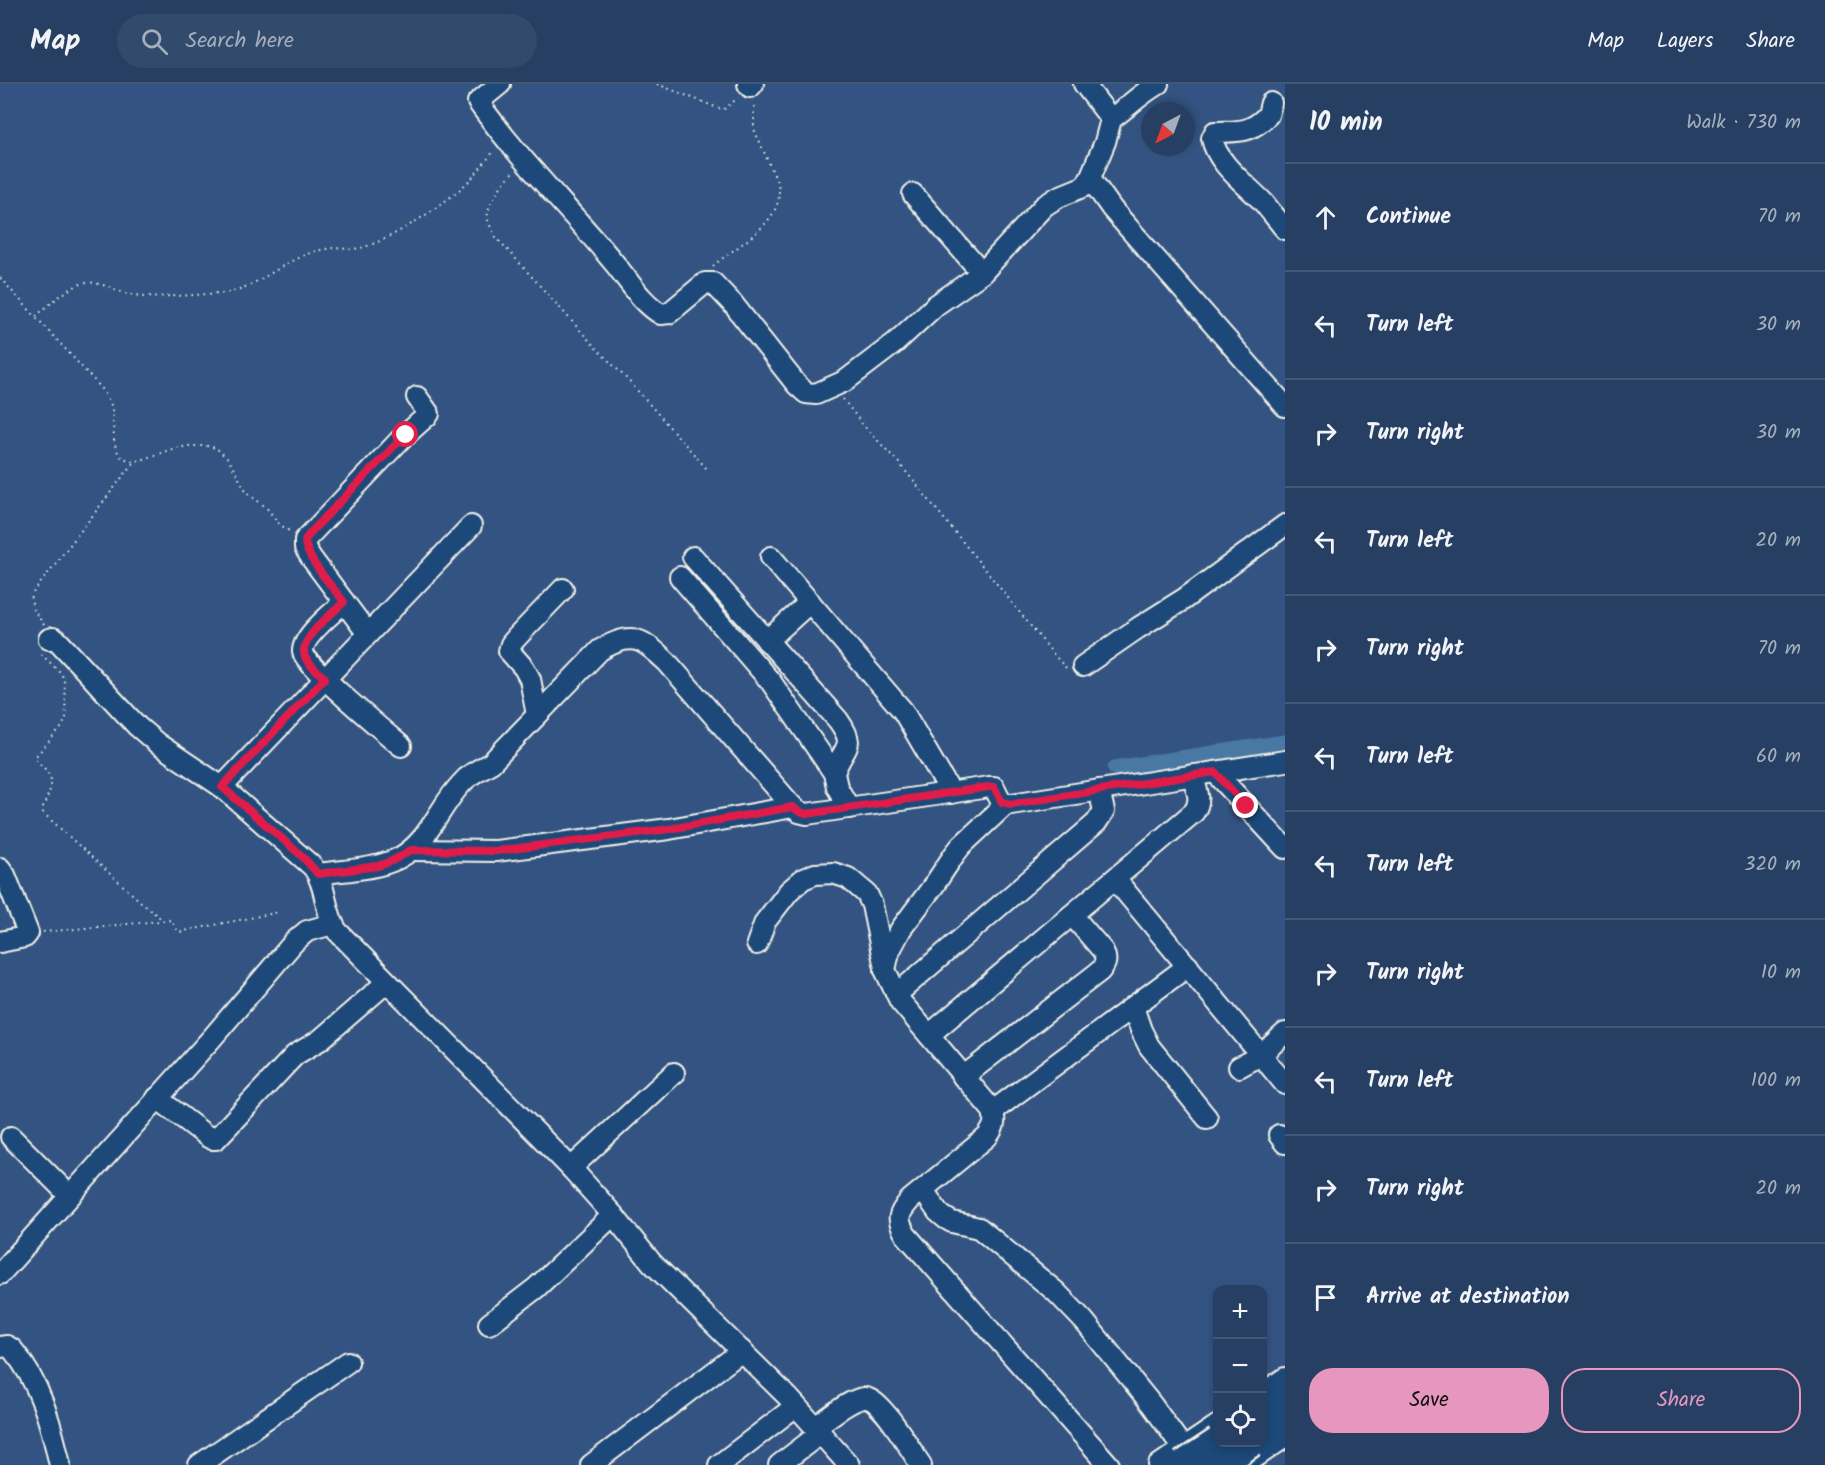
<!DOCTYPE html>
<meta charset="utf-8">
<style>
:root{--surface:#263f62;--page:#324a6b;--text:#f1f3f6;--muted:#a4afbe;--line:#425877;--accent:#e797bd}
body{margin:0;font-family:Kalam,sans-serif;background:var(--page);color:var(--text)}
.controls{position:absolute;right:18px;bottom:18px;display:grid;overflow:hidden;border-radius:12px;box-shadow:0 3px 9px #0003}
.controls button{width:54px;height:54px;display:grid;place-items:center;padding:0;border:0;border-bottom:2px solid var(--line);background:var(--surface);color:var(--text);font:30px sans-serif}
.compass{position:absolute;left:1141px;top:18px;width:54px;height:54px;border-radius:50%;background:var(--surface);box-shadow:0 3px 9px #0003;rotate:221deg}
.stop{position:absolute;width:18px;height:18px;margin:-14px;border:4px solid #e11d48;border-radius:50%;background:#fff}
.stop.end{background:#e11d48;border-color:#fff;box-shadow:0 2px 6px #0008}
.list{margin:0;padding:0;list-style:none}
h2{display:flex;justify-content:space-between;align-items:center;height:78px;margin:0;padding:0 24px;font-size:26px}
h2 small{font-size:20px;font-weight:400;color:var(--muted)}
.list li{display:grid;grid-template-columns:39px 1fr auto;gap:18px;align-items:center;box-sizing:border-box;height:108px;padding:0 24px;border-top:2px solid var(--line)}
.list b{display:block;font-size:22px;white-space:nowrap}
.list em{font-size:20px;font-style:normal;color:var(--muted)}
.actions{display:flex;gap:12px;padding:18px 24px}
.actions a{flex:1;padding:14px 0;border:2px solid var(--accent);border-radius:24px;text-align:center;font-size:21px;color:var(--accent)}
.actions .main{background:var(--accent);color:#111}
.icon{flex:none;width:33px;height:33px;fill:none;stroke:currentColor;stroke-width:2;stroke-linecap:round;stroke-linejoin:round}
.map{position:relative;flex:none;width:1285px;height:1381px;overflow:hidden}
header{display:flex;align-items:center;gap:36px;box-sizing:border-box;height:84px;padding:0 30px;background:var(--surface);border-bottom:2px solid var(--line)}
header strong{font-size:28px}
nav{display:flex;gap:33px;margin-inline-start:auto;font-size:21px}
.search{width:420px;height:54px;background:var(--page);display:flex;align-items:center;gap:15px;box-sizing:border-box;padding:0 21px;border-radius:33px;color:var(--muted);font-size:22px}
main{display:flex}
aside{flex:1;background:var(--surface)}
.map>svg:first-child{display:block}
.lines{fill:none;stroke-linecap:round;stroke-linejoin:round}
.canal{stroke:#4978a5;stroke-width:15}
.minor-casing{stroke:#f4f1e8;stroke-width:24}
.highway-casing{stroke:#f4f1e8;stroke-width:33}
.path{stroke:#f4f1e8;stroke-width:2;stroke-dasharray:1.5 4.5;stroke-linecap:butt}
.minor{stroke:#1f4a7a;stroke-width:20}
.highway{stroke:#1f4a7a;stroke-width:28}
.highway-bridge-casing{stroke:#f4f1e8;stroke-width:33;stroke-linecap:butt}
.highway-bridge{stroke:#1f4a7a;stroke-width:28}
.route{stroke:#e11d48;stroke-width:8}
</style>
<header>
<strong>Map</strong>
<div class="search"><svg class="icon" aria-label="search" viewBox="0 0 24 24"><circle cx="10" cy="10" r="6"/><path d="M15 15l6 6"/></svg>Search here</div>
<nav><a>Map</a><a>Layers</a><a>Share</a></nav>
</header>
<main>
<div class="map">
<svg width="1285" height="1381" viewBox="0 0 1285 1381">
<rect width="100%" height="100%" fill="#335482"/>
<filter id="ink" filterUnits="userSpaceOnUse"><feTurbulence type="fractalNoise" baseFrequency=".0167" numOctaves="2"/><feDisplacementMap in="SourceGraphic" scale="12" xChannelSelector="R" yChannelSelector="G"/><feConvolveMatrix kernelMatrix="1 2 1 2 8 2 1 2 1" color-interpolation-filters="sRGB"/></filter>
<g filter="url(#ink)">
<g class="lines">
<polyline class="canal" points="1115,684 1285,658"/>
<g class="minor-casing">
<g id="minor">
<path d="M500,0L478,18C519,76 570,125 615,180C629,197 642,219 661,230L669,229L705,199H713L733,220L797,301L806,309L816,310L845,297L895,259L936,221L982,189L1044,122L1058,113L1085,102L1090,94"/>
<polyline points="748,0 750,3 753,0"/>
<polyline points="1084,0 1111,35 1105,58 1090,94 1112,125 1285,322"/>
<path d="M1271,19L1268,31C1249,50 1239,47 1215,48L1212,54C1216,79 1247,101 1264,119C1271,128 1278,136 1285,145"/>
<path d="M1111,35C1128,23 1140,10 1158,0"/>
<polyline points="913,110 982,189"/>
<path d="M693,473L838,636C858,664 843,662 834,689L837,703L849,724"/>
<polyline points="771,473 903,627 951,709"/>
<polyline points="680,493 771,598 834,689"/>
<path d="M344,518C333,529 302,552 303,568C305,582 386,649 401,662"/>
<polyline points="368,550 312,475 305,464 305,456 400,356 429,330 417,313"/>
<path d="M49,555L53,554L58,557L137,642L158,660L222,703L313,783C327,802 324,827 337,847L571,1084L613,1131L652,1179L788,1313L849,1381"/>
<polyline points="767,557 810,518"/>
<polyline points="1083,582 1138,544 1184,515 1285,441"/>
<polyline points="537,631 530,595 524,584 509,567 511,560 517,553 563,505"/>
<polyline points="1215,688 1285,764"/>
<polyline points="222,703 471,442"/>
<path d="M1006,720L961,762L954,771L934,801L901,845L889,868L885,886L900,917L993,1027C996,1038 994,1044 987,1053L910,1116C898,1130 896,1135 906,1151L1109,1381"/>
<polyline points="411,766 496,767 669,745 793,723"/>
<polyline points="0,784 5,791 28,849 25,853 0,858"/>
<path d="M318,790C344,786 375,786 399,774C429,758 439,723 461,700C469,690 480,685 491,679L600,566C633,547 641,554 667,578L793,723L799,728L807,730L989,703H994L1002,719L1011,720L1285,677"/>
<polyline points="1115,795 1285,1000"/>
<polyline points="757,860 765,838 789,807 803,795 815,790 833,789 848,794 867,810 872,821 885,884"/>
<polyline points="897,910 1096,739 1104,727 1099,706"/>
<polyline points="1133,923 1141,946 1149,962 1207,1034"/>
<path d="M929,951L1194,728C1203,715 1196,705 1192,691"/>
<polyline points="1239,983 1261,971 1285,949"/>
<path d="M963,993L1100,887C1106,880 1107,876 1103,867L1072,831"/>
<polyline points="157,1014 208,1053 212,1055 216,1055 295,971 320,956 387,898"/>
<polyline points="993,1027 1188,882"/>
<polyline points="1279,1051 1285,1059"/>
<polyline points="11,1053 69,1111"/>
<polyline points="571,1084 674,989"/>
<polyline points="923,1106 938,1128 945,1134 952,1138 979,1144 1056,1208 1084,1237 1152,1321 1183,1364"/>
<polyline points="0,1190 212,954 294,858 307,847 333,840"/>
<polyline points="489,1240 536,1204 613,1131"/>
<path d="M0,1263L7,1262L12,1265C40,1298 51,1340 60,1381"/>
<polyline points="1262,1310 1285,1294"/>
<path d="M815,1343C827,1335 850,1315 864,1314C880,1312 911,1367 921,1381"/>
<polyline points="199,1381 348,1278"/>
<polyline points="591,1381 742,1267"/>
<polyline points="719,1381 796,1322"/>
<polyline points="779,1381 821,1349"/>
<polyline points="1159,1381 1218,1341"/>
<polyline points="1244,1381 1285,1353"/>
</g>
</g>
<g class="highway-casing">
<g id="highway">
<polyline points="1262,1327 1285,1312"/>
<polyline points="1262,1351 1285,1335"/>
</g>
</g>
<g class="path">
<polyline points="657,0 723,26 738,14"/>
<path d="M512,89C503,100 485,120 488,136C490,142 493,148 496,153L596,264L627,295L707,385"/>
<path d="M713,182C737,161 787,137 778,100L754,45V18"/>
<polyline points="0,194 103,306 112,323 114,356 116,365 121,373 134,378 175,364 189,362 207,362 216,364 228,375 245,405 251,412 266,423 279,440 292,449"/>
<path d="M36,232C48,222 69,202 85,199C98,196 115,207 129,210C154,215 193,211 220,209C252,207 274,184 302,172C311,168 323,165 333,164C342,164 351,166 360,164C391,157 450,117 472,94C480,85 487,75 495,66"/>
<polyline points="843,315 863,341 899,379 1055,572 1067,585"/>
<path d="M44,541C36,528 30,526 32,510L134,378"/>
<path d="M41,570L60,588L64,595L66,634L62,643L35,673C38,679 44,683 48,689C57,702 44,715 42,728L141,818L164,837"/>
<polyline points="43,848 170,836 179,848 280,828"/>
</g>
<use href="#minor" class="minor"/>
<use href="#highway" class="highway"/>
<g class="highway-bridge-casing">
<g id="highway-bridge">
<polyline points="1183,1381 1218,1358"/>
<polyline points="1219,1381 1252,1358"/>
</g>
</g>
<use href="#highway-bridge" class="highway-bridge"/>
</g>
</g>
<g class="lines" filter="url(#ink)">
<path class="route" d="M406,351L400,356L311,448L305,456C305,474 333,503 344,518C333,529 301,553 304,569C305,579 318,588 325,594L222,703L302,772L318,790L378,782L392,777L411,766L496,767L669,745L793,723L799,728L807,730L989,703H994L1002,718L1011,720L1215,688L1246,722"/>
</g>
</svg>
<div class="controls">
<button>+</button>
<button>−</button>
<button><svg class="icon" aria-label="locate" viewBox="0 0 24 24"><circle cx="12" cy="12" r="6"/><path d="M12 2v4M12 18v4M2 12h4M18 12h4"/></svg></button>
</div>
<svg class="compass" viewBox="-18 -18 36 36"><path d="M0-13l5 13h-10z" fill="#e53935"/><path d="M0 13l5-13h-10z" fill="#a4afbe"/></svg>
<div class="stop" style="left:406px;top:351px"></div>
<div class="stop end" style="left:1246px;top:722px"></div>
</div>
<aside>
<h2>10 min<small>Walk · 730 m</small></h2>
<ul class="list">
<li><svg class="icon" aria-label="ahead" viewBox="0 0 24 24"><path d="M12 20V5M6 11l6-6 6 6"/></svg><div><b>Continue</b></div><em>70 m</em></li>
<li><svg class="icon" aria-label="left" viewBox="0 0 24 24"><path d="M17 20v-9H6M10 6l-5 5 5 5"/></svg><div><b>Turn left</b></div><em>30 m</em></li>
<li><svg class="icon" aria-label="right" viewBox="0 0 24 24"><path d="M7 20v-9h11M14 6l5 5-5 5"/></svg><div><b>Turn right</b></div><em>30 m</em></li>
<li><svg class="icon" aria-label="left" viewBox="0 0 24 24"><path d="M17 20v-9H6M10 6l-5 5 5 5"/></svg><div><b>Turn left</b></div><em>20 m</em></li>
<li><svg class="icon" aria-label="right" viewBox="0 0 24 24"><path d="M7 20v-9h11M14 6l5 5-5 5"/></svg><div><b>Turn right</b></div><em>70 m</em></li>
<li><svg class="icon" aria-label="left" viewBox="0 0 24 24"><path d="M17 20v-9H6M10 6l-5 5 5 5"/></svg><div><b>Turn left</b></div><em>60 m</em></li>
<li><svg class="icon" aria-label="left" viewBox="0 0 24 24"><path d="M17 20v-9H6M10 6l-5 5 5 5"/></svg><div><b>Turn left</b></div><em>320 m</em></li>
<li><svg class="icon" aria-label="right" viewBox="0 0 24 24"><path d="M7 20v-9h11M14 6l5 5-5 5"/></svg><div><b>Turn right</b></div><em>10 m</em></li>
<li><svg class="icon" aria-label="left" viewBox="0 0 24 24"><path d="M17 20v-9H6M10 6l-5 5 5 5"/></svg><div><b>Turn left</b></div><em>100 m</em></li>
<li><svg class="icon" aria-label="right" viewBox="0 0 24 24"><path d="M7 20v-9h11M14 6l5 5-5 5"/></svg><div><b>Turn right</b></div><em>20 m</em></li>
<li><svg class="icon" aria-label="arrive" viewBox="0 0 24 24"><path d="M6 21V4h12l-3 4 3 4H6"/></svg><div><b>Arrive at destination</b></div></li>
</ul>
<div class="actions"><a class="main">Save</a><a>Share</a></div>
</aside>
</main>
